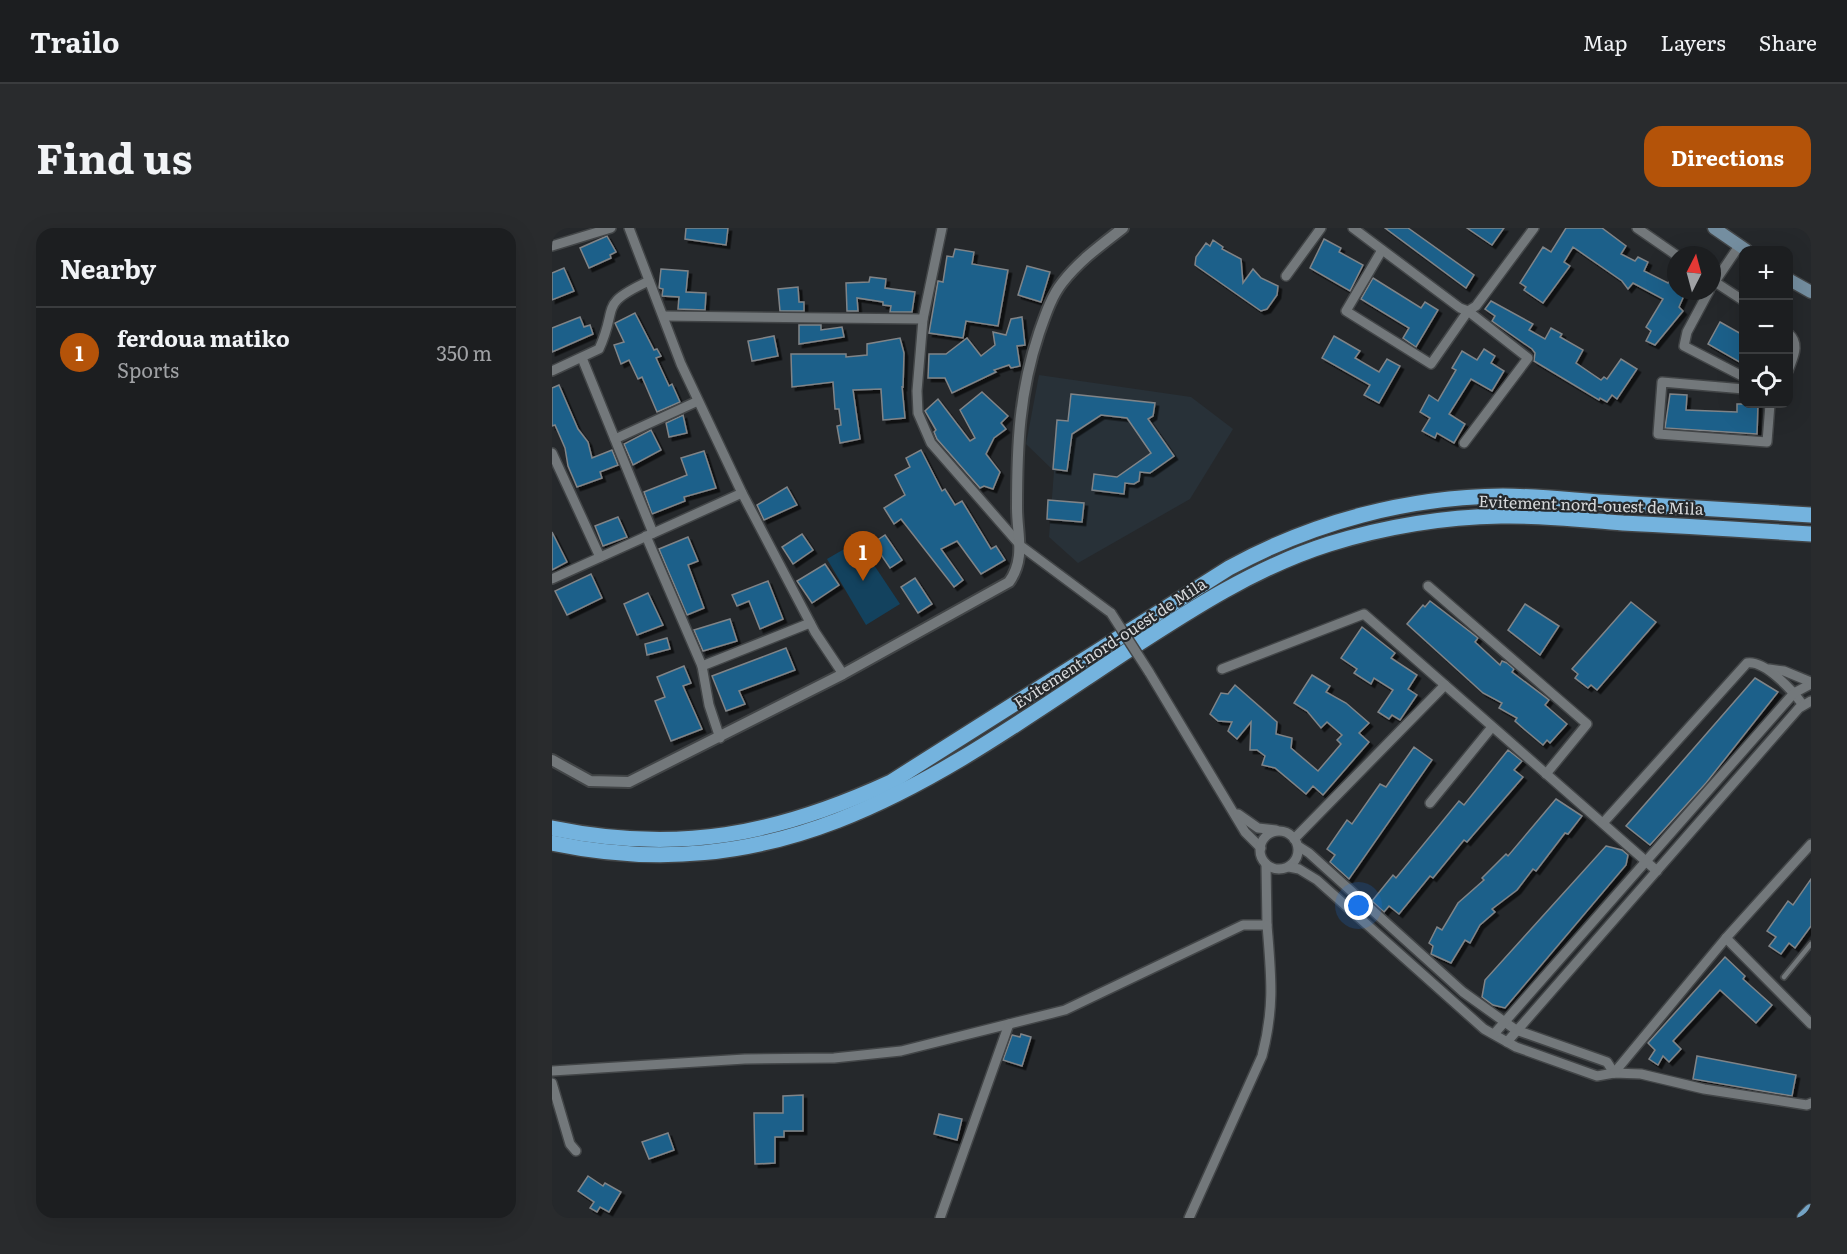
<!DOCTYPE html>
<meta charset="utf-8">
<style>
:root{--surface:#1c1e20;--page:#292b2d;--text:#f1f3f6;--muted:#a0a2a5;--line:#3a3c3e;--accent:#b45309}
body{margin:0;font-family:Literata,serif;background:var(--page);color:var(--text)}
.controls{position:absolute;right:18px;top:18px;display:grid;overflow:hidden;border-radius:12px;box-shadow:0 6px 24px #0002}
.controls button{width:54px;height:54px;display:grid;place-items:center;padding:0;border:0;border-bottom:2px solid var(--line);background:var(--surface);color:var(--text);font:30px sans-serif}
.compass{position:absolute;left:1115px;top:18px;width:54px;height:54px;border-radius:50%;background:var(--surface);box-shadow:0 6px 24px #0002;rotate:6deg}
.you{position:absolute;left:807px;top:678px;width:21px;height:21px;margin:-15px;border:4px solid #fff;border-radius:50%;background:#1a73e8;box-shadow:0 0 0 9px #1a73e833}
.badge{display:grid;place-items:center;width:39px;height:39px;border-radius:50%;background:var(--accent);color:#fff;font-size:20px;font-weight:700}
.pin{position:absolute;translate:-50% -50px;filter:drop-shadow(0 2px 3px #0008)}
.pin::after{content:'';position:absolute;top:32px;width:21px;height:18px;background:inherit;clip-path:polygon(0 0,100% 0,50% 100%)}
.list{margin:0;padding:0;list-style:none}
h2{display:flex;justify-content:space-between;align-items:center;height:78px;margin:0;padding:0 24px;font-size:26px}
h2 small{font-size:20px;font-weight:400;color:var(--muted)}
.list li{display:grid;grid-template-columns:39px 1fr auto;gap:18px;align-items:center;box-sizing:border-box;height:90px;padding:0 24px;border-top:2px solid var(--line)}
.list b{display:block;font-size:22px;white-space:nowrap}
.list p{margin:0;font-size:20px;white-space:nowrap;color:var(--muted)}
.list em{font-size:20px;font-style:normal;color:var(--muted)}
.icon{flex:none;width:33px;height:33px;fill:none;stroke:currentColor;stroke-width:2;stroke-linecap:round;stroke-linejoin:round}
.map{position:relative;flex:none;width:1259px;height:990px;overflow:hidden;border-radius:18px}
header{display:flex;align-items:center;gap:36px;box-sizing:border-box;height:84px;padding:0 30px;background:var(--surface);border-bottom:2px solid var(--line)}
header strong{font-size:28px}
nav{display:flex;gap:33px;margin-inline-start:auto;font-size:21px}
.intro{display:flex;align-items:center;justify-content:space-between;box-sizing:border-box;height:144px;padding:0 36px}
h1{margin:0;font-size:42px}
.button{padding:15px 27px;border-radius:18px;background:var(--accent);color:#fff;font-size:21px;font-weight:700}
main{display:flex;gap:36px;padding:0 36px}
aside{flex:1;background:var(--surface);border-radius:18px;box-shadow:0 6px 24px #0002}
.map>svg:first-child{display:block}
.built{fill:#283138}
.green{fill:#13425e}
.building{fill:#1b618a;stroke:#808488;stroke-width:1.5;filter:url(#shadow)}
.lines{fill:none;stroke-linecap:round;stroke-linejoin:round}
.service-casing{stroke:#424547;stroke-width:8}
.minor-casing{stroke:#424547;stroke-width:12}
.tertiary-casing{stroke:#424547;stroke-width:14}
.secondary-casing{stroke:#424547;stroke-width:15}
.primary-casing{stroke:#424547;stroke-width:16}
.trunk-casing{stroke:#424547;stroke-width:18}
.service{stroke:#73787b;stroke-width:4.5}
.minor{stroke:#73787b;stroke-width:9}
.tertiary{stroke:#73787b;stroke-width:10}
.secondary{stroke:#748ea0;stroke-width:12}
.primary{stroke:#74a4c5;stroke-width:14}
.trunk{stroke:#74b3de;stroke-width:15}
.minor-bridge-casing{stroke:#424547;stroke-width:12;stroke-linecap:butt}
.minor-bridge{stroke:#73787b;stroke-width:9}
.labels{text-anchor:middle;stroke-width:4.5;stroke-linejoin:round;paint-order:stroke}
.street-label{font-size:16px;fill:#d6d8da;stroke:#25282b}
</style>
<header>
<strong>Trailo</strong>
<nav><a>Map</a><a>Layers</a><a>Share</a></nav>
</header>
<div class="intro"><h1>Find us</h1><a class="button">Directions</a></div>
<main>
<aside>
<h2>Nearby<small></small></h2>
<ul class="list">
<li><span class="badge">1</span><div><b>ferdoua matiko</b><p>Sports</p></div><em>350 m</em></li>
</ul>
</aside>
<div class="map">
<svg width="1259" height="990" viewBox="0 0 1259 990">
<defs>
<filter id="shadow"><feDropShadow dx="3.5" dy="3.5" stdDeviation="0" flood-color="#0009"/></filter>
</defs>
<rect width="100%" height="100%" fill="#25282b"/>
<polygon class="built" points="487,147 639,169 681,201 638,271 526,335 497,309 502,243 474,216"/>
<polygon class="green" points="306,313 348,376 314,397 275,331"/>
<g class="building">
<polygon points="134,0 176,0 174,17 133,11"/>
<polygon points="833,0 856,0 922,47 914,60"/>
<polygon points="915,0 952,0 940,17"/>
<polygon points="1014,0 1050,0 1074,18 1069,26 1083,33 1086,29 1096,34 1092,43 1116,55 1124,43 1124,63 1134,63 1127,79 1131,83 1103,117 1094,113 1099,103 1094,99 1111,71 1081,55 1076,61 1070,53 1021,19 1012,34 1018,38 991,75 972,62 974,59 968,55 991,19 999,24"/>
<polygon points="55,8 64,24 58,27 59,30 37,40 28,20"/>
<polygon points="772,11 789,20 787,24 811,37 798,63 758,40"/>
<polygon points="661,12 671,19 670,21 689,31 691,55 701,41 709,50 726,58 725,67 715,81 709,83 643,37 644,29 654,15 658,18"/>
<polygon points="403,21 422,24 420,36 456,42 446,98 414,93 411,110 377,105 386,53 391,54 395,28 401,29"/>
<polygon points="475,38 498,44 489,74 466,67"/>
<polygon points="12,40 22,63 0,72 0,45"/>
<polygon points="109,41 136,43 134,64 154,65 153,82 126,81 127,69 110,68 111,61 107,60"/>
<polygon points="318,49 334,51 333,60 363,64 360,84 338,84 339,78 331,77 331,74 305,70 306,83 295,83 294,55 317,54"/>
<polygon points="821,50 869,80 873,74 886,82 864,119 851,110 857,100 809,71"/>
<polygon points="246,59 247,74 252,74 252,83 228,83 226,61"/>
<polygon points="939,73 981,96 977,102 993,111 999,100 1010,106 1008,109 1031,122 1024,135 1049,152 1052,149 1055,151 1069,131 1085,141 1065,171 1060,167 1055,174 1048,170 1047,172 982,133 983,125 980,121 940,93 943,88 933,81"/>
<polygon points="83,85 102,122 105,121 109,128 104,130 117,158 120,156 128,174 105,184 90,149 86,151 77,132 69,136 62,117 72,114 63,95"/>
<polygon points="28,89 32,99 38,97 41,106 0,124 0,100"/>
<polygon points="470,89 473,117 465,118 468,138 459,140 457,137 442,142 444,144 400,165 393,150 376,150 377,126 394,126 415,110 429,128 443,117 441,104 454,107 459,91"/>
<polygon points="1168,94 1191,107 1191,136 1156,116"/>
<polygon points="247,97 269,97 269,102 290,99 292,109 247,116"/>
<polygon points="222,108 226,128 200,133 196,113"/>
<polygon points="782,108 808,123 803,130 827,144 835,131 848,138 827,175 812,167 818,157 770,130"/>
<polygon points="348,110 352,125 351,160 350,158 353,190 331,192 329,161 301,162 308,211 288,215 285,198 289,197 287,181 283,181 281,154 240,159 239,126 294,126 294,129 315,127 315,116"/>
<polygon points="932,121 943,128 939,135 952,143 940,163 919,151 897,186 913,196 902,215 885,205 883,210 870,203 878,190 868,184 877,167 886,173 904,142 900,140 910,123 925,132"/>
<polygon points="7,157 26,201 36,214 40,230 60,222 66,237 48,244 50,250 25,259 16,238 13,220 3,197 0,198 0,160"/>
<polygon points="430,164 456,188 449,195 454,201 442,210 434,226 448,244 441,261 432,258 428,260 385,211 382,204 384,202 373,183 386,171 418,213 423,210 408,182"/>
<polygon points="519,166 603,175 601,188 596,191 622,228 598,245 588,244 587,253 582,256 573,255 572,266 540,262 542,246 565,249 599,225 575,190 549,187 520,206 515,243 501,241 505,192 516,193"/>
<polygon points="1118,166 1135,167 1134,182 1185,184 1185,176 1206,176 1205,206 1113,200"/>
<polygon points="131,187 135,205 117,209 114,195"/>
<polygon points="99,202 109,222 81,237 72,216"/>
<polygon points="369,222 390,263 393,261 403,277 410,273 439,321 444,318 453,332 429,346 405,313 389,321 411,352 402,359 349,291 342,296 332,280 353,267 343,247 358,239 354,230"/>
<polygon points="152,223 164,260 132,269 133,273 100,286 92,264 135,247 129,230"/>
<polygon points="235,259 245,277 212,292 205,277"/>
<polygon points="496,272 532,275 530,294 495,291"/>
<polygon points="66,289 75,309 51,318 43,298"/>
<polygon points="0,304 15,334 0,342"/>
<polygon points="250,306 261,322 241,336 230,319"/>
<polygon points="333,307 350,332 338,340 321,315"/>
<polygon points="136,309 146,333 136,337 152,380 135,387 107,321"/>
<polygon points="273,336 287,357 260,375 245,353"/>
<polygon points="39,346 50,370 15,387 3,363"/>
<polygon points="363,350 380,376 366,385 349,359"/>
<polygon points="216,353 231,391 208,401 197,373 185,378 180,367"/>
<polygon points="96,365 111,397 85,407 72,376"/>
<polygon points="878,373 926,410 923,414 948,437 950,433 955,435 962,441 960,444 997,472 993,477 1015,496 998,515 995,512 991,517 972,501 963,493 965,490 947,480 950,475 931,465 855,396 871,377 873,379"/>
<polygon points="1079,374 1104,394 1045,462 1039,457 1036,460 1023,450 1026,446 1020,441"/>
<polygon points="973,376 1007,398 988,427 956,402"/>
<polygon points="178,391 185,413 151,423 142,402"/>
<polygon points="810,399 843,425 839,430 865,447 856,461 865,467 848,492 840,487 837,491 826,484 841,462 822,450 819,456 802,445 805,441 789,430"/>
<polygon points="115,410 118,421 95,427 93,416"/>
<polygon points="234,420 243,442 187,463 193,476 174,483 160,448"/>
<polygon points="132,438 139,455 131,458 150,501 119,513 103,473 113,469 105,449"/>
<polygon points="760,447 778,458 774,464 794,475 817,495 807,505 817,514 771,567 761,558 754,566 723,540 710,537 713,528 705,522 698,522 699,494 685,511 676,503 680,494 666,493 658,486 669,465 676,466 683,457 725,494 724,506 740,510 739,520 766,543 789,516 785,512 790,507 775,494 769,500 755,483 742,475"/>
<polygon points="1203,450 1226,464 1154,555 1098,617 1074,598"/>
<polygon points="862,519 880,532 797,651 778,634 783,627 775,621 795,592 800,596 828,556 834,559"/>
<polygon points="956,522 970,533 962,542 971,549 915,614 912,612 881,650 878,648 847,686 837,678 832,684 820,673 841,647 844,650 907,573 912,577"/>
<polygon points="1004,571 1030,588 1016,606 1013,605 984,643 981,641 965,662 940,681 943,684 928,697 918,715 913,712 899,735 879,726 881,718 877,715 885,699 890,702 906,675 932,652 930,650 954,626 956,628"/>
<polygon points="1054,618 1070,622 1076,627 1074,637 953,780 941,777 930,769 933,752"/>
<polygon points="1259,651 1259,698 1243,720 1237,715 1229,726 1217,718 1224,709 1215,703 1236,673 1241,677"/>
<polygon points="1173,729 1193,748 1191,751 1220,777 1204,795 1168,762 1121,813 1129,821 1117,834 1111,828 1106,837 1097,831 1103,822 1096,815"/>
<polygon points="469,806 479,809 470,838 451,832 460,807 468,809"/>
<polygon points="1145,828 1244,847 1240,868 1141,851"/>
<polygon points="251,867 251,903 232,903 232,909 223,909 223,935 203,936 202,885 231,885 231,868"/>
<polygon points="387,886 410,891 405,912 382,906"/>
<polygon points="116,905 122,922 97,931 90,914"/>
<polygon points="36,948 51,958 53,955 69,964 57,984 48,979 45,984 38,980 42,974 26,963"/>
</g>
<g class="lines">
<g class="service-casing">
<polyline id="service" points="1232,749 1259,716"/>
</g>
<g class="minor-casing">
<g id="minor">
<polyline points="77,0 129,136 190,265 263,404 291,446"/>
<polyline points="390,0 371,91 365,163 366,185 379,215 469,318 559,385"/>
<polyline points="801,0 908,80 916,83 924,78 982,0"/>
<polyline points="1085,0 1124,27"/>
<polyline points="0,18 59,0"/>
<polyline points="830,22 794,83 879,136 916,83 976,130 912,215"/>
<polyline points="734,48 769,0"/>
<polyline points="1160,52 1192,73"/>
<polyline points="1160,58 1187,18"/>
<polyline points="1157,63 1135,104 1132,118 1192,149"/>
<polyline points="112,88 371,91"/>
<path d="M1236,105C1249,116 1241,129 1236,143"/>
<polyline points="30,130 101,305"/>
<path d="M0,143L47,121C67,78 45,77 97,53"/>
<polyline points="1192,161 1110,154 1106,206 1215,214 1218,176"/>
<polyline points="63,211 146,173"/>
<polyline points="0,225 48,329"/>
<polyline points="94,308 150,438 157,477 168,510"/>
<polyline points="0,351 190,265"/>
<polyline points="876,358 1035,496 994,546"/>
<polyline points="150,438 258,395"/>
<polyline points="670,441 812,386 1105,643"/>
<polyline points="1217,441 1232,443 1259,454"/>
<polyline points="597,444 693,604 709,620"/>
<polyline points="878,575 940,499"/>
<polyline points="686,586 706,600 724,602"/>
<path d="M1051,595L1195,435C1213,432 1241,463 1251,477"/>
<circle cx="727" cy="622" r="19"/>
<polyline points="742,611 893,457"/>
<polyline points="746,618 757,625 911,764 964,802 1055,834 1062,845"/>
<polyline points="737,639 747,641 765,652 932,801 964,819 1045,848 1062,845 1089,846 1152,861 1255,877 1259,875"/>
<polyline points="1174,710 1259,796"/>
<polyline points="942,806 1242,465 1259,456"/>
<polyline points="955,814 1247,480 1259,473"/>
<polyline points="0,843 193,831 282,830 349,823 513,782 691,697 715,697 714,636"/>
<polyline points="1062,845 1174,710 1259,616"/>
<polyline points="0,855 18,916 24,923"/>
<polyline points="388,990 457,796"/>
<path d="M637,990L710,828C723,778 719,747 715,697"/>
</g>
</g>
<g class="tertiary-casing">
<path id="tertiary" d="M0,532L38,553L77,554L291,446L457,354C474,330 465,307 465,280C465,217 467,165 487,105C493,88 499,69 510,55C527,33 549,17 571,0"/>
</g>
<g class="secondary-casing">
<g id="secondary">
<polyline points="1162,0 1194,22"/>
<polyline points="1236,51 1259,64"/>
</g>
</g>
<g class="primary-casing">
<polyline id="primary" points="1252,990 1259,983"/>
</g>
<g class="trunk-casing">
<g id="trunk">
<path d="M0,600C126,626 224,607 339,554L677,340C761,294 855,269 951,268C988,268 1027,273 1064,275C1129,279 1194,283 1259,287"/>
<path d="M0,615C237,665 389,546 575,423C638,382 704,339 777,316C832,299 891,289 949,288C989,287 1031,292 1071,295C1133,298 1196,302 1259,306"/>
</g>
</g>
<use href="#service" class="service"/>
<use href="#minor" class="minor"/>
<use href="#tertiary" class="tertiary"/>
<use href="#secondary" class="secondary"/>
<use href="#primary" class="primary"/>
<use href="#trunk" class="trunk"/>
<g class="minor-bridge-casing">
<polyline id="minor-bridge" points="559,385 597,444"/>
</g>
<use href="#minor-bridge" class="minor-bridge"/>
</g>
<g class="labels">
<g class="street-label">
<text transform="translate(1039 277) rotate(2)" y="6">Evitement nord-ouest de Mila</text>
<text transform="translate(558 415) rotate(-33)" y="6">Evitement nord-ouest de Mila</text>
</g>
</g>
</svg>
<div class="controls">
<button>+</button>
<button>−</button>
<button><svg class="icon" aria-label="locate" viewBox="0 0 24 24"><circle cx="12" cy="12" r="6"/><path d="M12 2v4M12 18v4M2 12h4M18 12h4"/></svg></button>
</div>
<svg class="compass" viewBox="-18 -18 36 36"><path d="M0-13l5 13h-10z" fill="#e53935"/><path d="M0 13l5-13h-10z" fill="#a0a2a5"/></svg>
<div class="you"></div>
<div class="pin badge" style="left:311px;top:353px">1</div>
</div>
</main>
